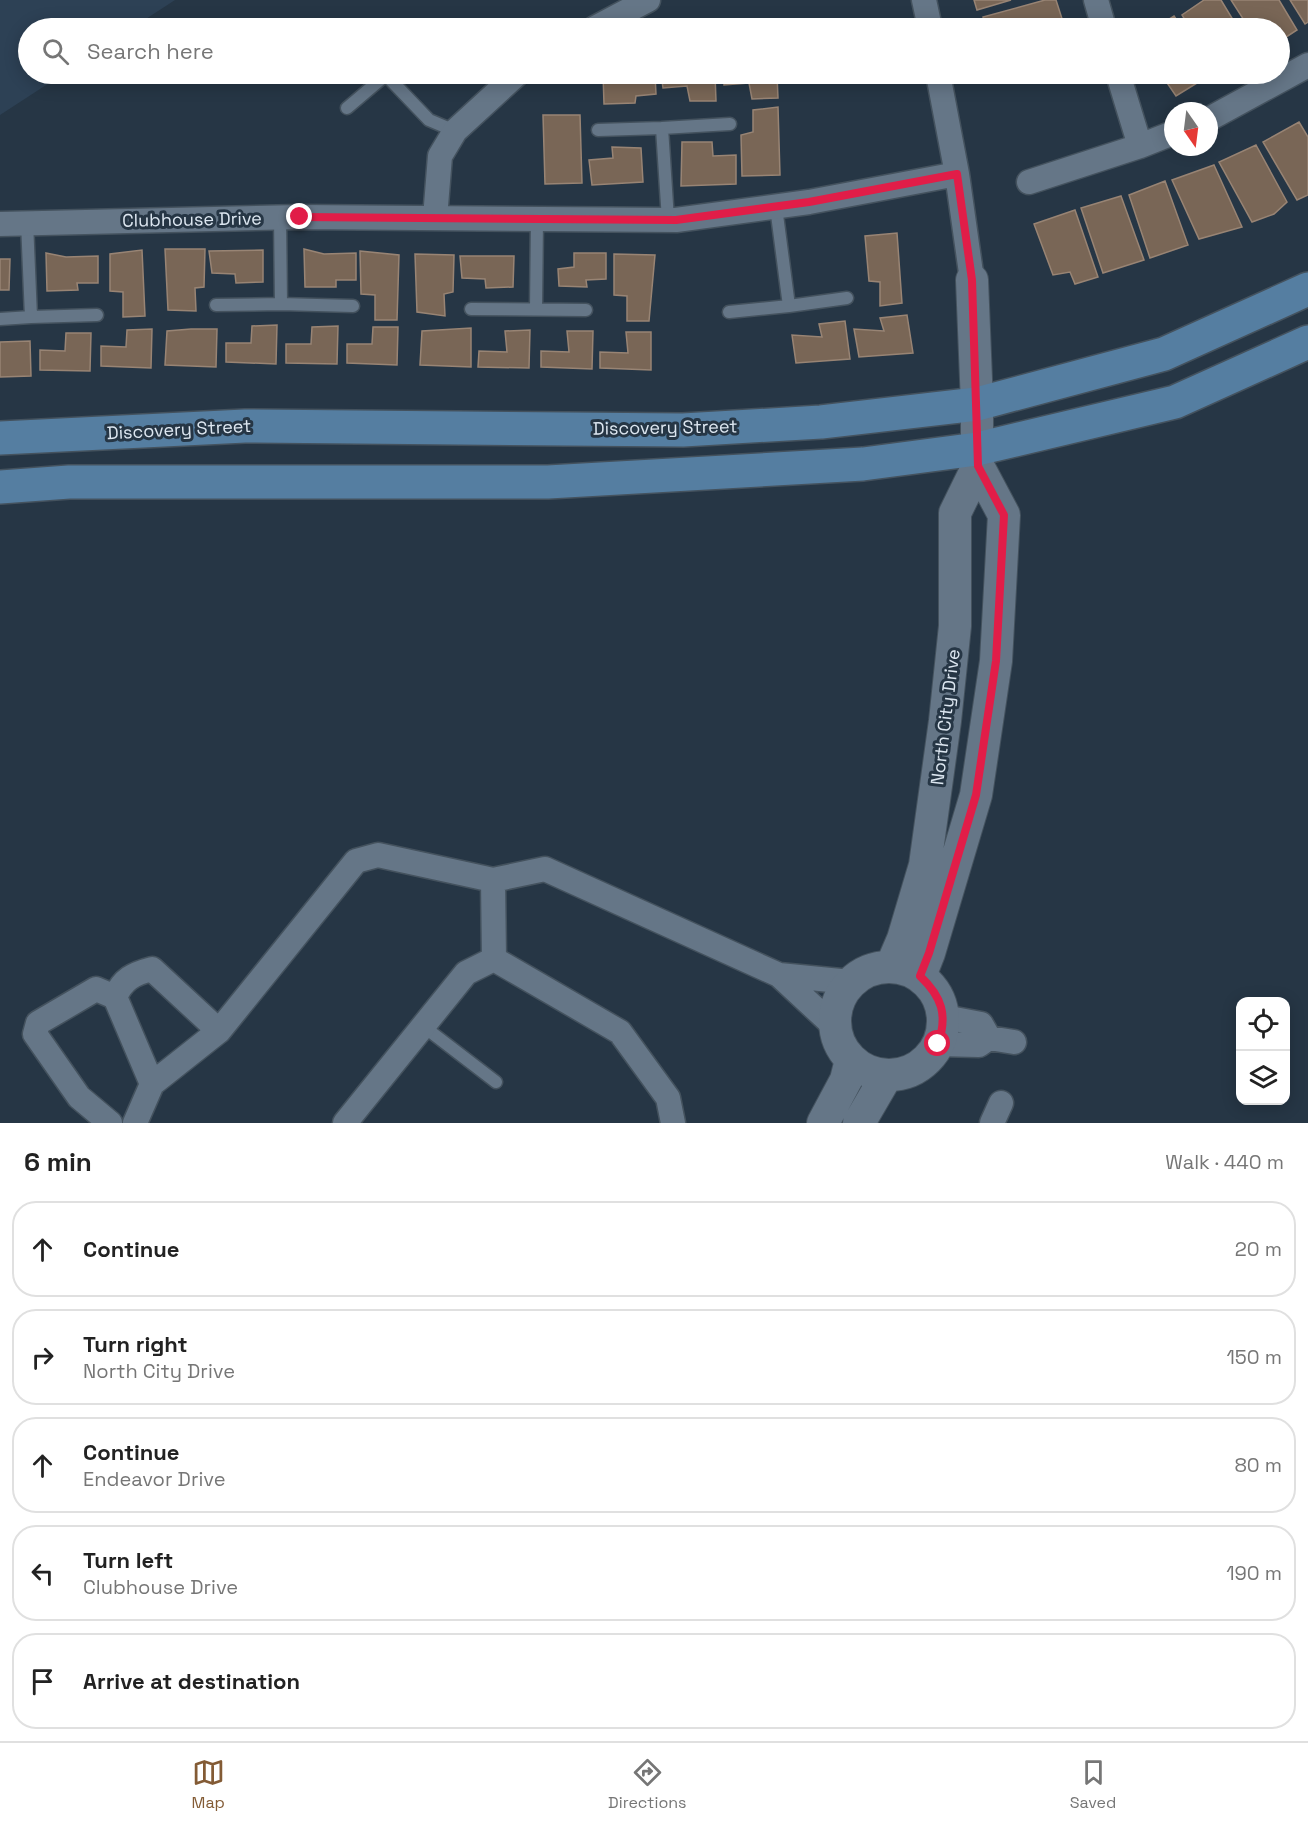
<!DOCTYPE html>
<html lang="en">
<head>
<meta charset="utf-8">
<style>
	:root { --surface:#fff; --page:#f2f2f2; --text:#222; --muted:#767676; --line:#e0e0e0; --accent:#835b35 }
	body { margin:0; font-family:"Space Grotesk",sans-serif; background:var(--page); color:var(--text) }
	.controls { position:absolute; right:18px; bottom:18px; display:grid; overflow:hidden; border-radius:12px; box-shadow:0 3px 15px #0003 }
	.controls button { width:54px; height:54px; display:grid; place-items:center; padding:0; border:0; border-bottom:2px solid var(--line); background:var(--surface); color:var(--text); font:30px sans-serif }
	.compass { position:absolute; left:1164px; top:102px; width:54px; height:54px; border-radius:50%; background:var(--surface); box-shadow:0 3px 15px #0003; rotate:166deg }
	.stop { position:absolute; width:18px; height:18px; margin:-14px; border:4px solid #e11d48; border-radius:50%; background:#fff }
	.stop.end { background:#e11d48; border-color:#fff; box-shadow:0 2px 6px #0008 }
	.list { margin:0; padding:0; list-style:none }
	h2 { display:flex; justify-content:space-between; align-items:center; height:78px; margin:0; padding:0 24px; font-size:26px }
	h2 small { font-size:20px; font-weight:400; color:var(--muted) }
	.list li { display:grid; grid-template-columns:39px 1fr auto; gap:18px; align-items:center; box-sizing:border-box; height:96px; margin:0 12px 12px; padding:0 12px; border:2px solid var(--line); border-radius:24px }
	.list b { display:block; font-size:22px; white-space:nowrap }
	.list p { margin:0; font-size:20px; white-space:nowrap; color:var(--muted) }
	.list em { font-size:20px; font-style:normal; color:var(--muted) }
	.icon { flex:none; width:33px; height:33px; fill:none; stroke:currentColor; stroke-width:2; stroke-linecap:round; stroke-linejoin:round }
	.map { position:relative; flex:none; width:1308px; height:1123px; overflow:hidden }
	.search { position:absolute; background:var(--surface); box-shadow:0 3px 15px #0003; left:18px; right:18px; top:18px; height:66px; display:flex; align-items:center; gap:15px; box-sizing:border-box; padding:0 21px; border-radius:33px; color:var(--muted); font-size:22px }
	.sheet { height:618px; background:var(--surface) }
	nav { display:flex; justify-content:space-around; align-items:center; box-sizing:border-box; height:84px; border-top:2px solid var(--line); background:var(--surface); font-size:16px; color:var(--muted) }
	nav a { display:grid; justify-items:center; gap:3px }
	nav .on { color:var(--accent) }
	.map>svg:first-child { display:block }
	.built { fill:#2d4155 }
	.building { fill:#796656; stroke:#988474; stroke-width:1.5 }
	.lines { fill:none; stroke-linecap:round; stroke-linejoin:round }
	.service-casing { stroke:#44525e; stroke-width:15 }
	.minor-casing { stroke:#44525e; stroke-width:27 }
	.tertiary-casing { stroke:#44525e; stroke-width:34 }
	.secondary-casing { stroke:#44525e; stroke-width:36 }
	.service { stroke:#657687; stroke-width:12 }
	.minor { stroke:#657687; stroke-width:24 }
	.tertiary { stroke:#657687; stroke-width:32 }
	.secondary { stroke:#557ea1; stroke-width:33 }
	.route { stroke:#e11d48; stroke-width:8 }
	.labels { text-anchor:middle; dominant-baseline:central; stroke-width:6; stroke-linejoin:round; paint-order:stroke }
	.street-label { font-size:18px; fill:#dde7f1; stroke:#263645 }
</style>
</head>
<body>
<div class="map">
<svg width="1308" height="1123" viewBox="0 0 1308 1123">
	<rect width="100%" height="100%" fill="#263645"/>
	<path class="built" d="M 0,0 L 175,0 L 132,28 L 28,28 L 28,74 L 63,74 L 0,115 Z"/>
	<path class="building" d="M 974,0 L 1011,0 L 977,10 Z
		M 1045,0 L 1056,0 L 1065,28 L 986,28 L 983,17 Z
		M 1204,0 L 1221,0 L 1238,28 L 1190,28 L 1182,15 Z
		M 1231,0 L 1279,0 L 1297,30 L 1280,41 L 1280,28 L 1249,28 Z
		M 1290,0 L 1308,0 L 1308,22 L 1305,24 Z
		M 1174,16 L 1182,28 L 1155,28 Z
		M 603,74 L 655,74 L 656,94 L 636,96 L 635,103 L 604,104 Z
		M 661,74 L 715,74 L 716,101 L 690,101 L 687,86 L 663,88 Z
		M 724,74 L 777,74 L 778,98 L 752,99 L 749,83 L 724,85 Z
		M 1161,74 L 1209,74 L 1210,75 L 1176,96 Z
		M 778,107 L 780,175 L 742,176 L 741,135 L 753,132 L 753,110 Z
		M 543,115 L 580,115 L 582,183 L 545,184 Z
		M 1299,122 L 1308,137 L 1308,195 L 1297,200 L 1263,142 Z
		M 682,142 L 712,142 L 713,156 L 736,155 L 736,184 L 681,186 Z
		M 1256,145 L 1287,202 L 1274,214 L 1252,222 L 1219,162 Z
		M 612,147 L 641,148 L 643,182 L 592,185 L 589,160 L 613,158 Z
		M 1214,165 L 1242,227 L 1199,239 L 1172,180 Z
		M 1165,181 L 1188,245 L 1150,258 L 1129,195 Z
		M 1121,196 L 1144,260 L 1103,273 L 1081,208 Z
		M 1075,210 L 1098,277 L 1075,284 L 1070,272 L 1053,275 L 1034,224 Z
		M 897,233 L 902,303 L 880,306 L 880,282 L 869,281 L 865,236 Z
		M 165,249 L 205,249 L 204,287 L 195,288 L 196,311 L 168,310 Z
		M 304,249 L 324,254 L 356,253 L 356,280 L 336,280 L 336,287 L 305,287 Z
		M 142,250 L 145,316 L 123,317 L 123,292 L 110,291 L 110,254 Z
		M 263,250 L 263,282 L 236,283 L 235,274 L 212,273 L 209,251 Z
		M 360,251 L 399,255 L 397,320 L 375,320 L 375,295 L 361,294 Z
		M 46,253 L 66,257 L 98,256 L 98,283 L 77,283 L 78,290 L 47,291 Z
		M 574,253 L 606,253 L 606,279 L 586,280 L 587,287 L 559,286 L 558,269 L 574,267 Z
		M 415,254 L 454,255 L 453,292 L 444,294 L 445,316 L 417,312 Z
		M 614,254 L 655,255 L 649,321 L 627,321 L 627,296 L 614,295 Z
		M 460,256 L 514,256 L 513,287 L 486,288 L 485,279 L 462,278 Z
		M 0,259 L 10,259 L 9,290 L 0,290 Z
		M 907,315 L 913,353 L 859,357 L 854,329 L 884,331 L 880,318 Z
		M 845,321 L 850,359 L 796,363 L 792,335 L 822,337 L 819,324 Z
		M 277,325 L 276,364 L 226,362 L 226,343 L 251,343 L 252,326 Z
		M 338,326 L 337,364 L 286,363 L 286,344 L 311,344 L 312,327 Z
		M 373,327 L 398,327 L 397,365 L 347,363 L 347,344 L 372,344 Z
		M 471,328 L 471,367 L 420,365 L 422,331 Z
		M 152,329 L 151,368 L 101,366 L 101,346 L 126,347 L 127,330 Z
		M 191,329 L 217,329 L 216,367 L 165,365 L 167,331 Z
		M 530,330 L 529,368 L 478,367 L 479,351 L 507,352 L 505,331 Z
		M 567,331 L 593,331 L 592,369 L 541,367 L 541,351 L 569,352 Z
		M 626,332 L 651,332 L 651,370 L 600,368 L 600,352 L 628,353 Z
		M 66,333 L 91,333 L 90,371 L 40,370 L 40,350 L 65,351 Z
		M 30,341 L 31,376 L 0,377 L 0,342 Z"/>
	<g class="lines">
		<g class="service-casing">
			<path id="service" d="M 386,75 L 429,120 L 455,131
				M 347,108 L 387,74
				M 598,130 L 662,128
				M 280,217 L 281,304 L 353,306
				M 668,220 L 662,128 L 730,124
				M 27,222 L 31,317 L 97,315
				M 216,305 L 281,304
				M 789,306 L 847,298
				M 471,309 L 586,310
				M 536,309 L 537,219
				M 729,312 L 789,306 L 776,207
				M 0,319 L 31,317
				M 423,1026 L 496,1082"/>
		</g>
		<g class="minor-casing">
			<path id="minor" d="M 924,0 L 930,28
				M 1096,0 L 1104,28
				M 595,28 L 648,0
				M 938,74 L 957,174 L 972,280
				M 1118,74 L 1140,146
				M 1209,119 L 1308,65
				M 1029,182 L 1140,146 L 1173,133
				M 435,218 L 440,156 L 455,131 L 517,74
				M 0,224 L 300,217 L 676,220 L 809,202 L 957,174
				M 493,880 L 494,959
				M 115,997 C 123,979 133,974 152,969 L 219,1031 L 356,861 L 378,855 L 493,880 L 545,869 L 779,975
				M 834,1026 L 779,975 L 851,982
				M 989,1038 L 1014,1042
				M 938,1044 L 979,1045 L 989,1038 L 981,1024 L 944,1017
				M 152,1084 L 219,1031
				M 110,1123 L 79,1097 L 35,1034 L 38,1023 L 96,989 L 115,997 L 152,1084 L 135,1123
				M 345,1123 L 466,973 L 494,959 L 620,1032 L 668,1098 L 673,1123
				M 992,1123 L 1001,1103"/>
		</g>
		<g class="tertiary-casing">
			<path id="tertiary" d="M 972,280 L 977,404 L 977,449
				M 891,967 L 903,939 L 925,865 L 945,721 L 955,626 L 955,513 L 978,466
				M835 1021a54 54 0 1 1 108 0a54 54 0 1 1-108 0Z
				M 920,976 L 929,953 L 976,795 L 996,661 L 1004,515 L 978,466
				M 823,1123 L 846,1080 L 851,1060
				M 859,1123 L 887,1075"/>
		</g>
		<g class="secondary-casing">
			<path id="secondary" d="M 0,438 L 245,426 L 683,430 L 821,422 L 977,404 L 1164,354 L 1308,289
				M 0,487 L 69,482 L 548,482 L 863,464 L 977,449 L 1175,402 L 1308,342"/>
		</g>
		<use href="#service" class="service"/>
		<use href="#minor" class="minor"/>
		<use href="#tertiary" class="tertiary"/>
		<use href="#secondary" class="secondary"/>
	</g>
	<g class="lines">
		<path class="route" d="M 300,217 L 676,220 L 809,202 L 957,174 L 972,280 L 978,466 L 1004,515 L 996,661 L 976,795 L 929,953 L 920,976 C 942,997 948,1015 938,1044"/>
	</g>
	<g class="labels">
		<g class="street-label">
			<text transform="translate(192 219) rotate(-1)">Clubhouse Drive</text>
			<text transform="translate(665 427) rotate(-1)">Discovery Street</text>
			<text transform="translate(179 429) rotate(-3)">Discovery Street</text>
			<text transform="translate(945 717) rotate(-83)">North City Drive</text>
		</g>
	</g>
</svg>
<div class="controls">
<button><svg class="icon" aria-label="locate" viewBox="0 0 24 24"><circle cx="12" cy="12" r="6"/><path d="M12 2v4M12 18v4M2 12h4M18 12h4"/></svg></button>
<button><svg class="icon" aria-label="layers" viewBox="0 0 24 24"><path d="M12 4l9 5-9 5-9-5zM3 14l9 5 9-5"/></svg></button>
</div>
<svg class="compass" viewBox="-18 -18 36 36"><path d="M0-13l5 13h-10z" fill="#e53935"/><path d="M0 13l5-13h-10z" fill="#767676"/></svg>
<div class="stop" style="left:938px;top:1044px"></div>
<div class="stop end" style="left:300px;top:217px"></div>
<div class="search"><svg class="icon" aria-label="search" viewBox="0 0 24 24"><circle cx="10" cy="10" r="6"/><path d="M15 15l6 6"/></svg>Search here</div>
</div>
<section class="sheet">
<h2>6 min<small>Walk · 440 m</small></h2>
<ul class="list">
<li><svg class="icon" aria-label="ahead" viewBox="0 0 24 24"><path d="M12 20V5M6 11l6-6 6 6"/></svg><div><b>Continue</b></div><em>20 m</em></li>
<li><svg class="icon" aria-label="right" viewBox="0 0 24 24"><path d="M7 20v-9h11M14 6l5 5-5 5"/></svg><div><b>Turn right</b><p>North City Drive</p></div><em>150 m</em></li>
<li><svg class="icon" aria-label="ahead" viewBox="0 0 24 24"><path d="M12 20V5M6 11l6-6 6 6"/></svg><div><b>Continue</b><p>Endeavor Drive</p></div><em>80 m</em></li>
<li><svg class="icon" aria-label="left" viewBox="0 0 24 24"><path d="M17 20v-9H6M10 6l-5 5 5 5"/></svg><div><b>Turn left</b><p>Clubhouse Drive</p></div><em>190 m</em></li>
<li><svg class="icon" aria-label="arrive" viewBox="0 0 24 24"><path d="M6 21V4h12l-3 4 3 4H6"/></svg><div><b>Arrive at destination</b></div></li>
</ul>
</section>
<nav>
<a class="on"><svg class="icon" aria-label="map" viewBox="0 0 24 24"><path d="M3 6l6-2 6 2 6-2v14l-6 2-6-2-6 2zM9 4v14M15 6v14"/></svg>Map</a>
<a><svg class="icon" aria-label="directions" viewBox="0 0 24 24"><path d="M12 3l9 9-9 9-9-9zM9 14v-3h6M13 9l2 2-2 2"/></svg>Directions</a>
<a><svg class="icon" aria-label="saved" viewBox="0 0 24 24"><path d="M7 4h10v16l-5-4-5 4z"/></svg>Saved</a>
</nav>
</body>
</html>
